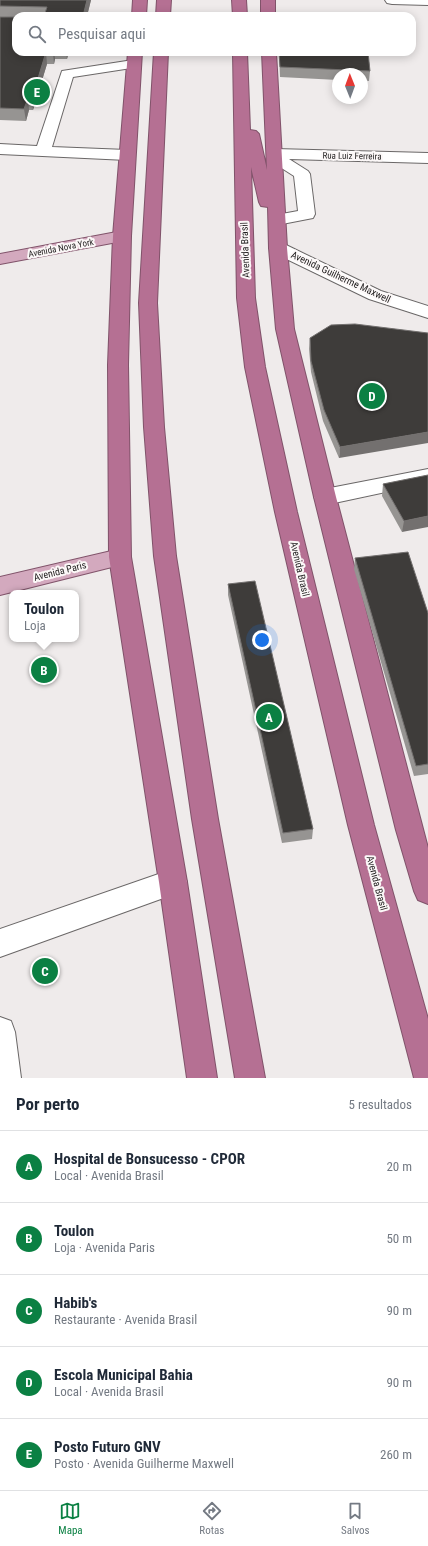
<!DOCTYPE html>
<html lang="pt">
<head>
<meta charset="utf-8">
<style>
	:root { --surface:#fff; --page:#f2f2f3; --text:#1f2937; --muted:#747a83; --line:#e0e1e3; --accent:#0b8043 }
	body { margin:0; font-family:"Roboto Condensed",sans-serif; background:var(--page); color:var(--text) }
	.compass { position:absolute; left:332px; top:68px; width:36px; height:36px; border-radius:50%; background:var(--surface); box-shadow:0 2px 10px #0003; rotate:359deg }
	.you { position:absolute; left:262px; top:640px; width:14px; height:14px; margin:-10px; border:3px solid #fff; border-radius:50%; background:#1a73e8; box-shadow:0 0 0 6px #1a73e833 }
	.badge { display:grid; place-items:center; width:26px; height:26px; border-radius:50%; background:var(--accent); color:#fff; font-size:13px; font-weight:700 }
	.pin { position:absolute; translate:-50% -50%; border:2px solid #fff; box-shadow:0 1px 4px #0006 }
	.popup { position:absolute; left:9px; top:590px; width:70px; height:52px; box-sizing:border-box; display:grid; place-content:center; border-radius:8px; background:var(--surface); filter:drop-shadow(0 1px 3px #0005); font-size:13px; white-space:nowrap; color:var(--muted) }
	.popup b { font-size:15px; color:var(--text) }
	.popup::after { content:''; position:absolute; left:50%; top:100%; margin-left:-8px; border:8px solid transparent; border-top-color:var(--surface) }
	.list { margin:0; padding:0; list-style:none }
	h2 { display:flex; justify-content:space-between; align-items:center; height:52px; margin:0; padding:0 16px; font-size:17px }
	h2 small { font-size:13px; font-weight:400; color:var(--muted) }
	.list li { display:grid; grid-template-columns:26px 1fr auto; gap:12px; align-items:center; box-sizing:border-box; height:72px; padding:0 16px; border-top:1px solid var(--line) }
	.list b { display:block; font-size:15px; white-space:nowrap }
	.list p { margin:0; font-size:13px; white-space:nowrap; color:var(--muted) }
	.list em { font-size:13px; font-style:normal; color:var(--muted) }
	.icon { flex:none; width:22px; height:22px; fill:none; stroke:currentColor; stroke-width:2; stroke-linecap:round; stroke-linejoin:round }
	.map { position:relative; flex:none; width:428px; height:1078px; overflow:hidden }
	.search { position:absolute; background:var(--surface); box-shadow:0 2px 10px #0003; left:12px; right:12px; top:12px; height:44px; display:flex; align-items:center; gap:10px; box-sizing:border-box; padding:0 14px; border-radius:12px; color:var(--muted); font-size:15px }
	.sheet { height:412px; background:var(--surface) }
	nav { display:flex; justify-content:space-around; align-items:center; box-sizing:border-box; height:56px; border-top:1px solid var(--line); background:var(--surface); font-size:11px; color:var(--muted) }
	nav a { display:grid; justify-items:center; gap:2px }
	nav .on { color:var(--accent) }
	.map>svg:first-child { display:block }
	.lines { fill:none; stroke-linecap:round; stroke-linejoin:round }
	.minor-casing { stroke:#6a6767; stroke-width:2 }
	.major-casing { stroke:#80536a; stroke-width:2 }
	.highway-casing { stroke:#80536a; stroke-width:2 }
	.minor { fill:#fff; fill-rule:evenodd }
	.major { fill:#d3a9be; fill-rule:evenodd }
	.highway { fill:#b57093; fill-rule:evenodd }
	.wall { fill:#969492 }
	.shaded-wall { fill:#73706f }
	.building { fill:#3e3c3a; stroke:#73706f }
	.labels { text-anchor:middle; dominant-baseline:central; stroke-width:4; stroke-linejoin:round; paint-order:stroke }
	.far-street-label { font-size:9px; fill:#1f1d1d; stroke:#fcf8f8 }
	.street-label { font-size:10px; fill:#1f1d1d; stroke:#fcf8f8 }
</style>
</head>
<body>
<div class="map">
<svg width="428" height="1078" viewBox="0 0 428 1078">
	<rect width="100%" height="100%" fill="#efebeb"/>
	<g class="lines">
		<g class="minor-casing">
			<path id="minor" d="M 385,0 L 428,0 L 428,5 L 392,4 L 387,3 Z
				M 133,60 L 138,61 L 140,64 L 138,67 L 73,77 L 52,147 L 127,150 L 133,152 L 135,155 L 133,158 L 127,160 L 0,154 L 0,144 L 37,146 L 62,71 Z
				M 275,149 L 428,153 L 428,163 L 289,159 L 308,171 L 310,174 L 315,214 L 313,218 L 277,225 L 271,224 L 269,220 L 271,216 L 298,211 L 294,176 L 269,160 L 267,157 L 269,151 Z
				M 278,243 L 284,244 L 381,291 L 428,306 L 428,318 L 369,299 L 272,252 L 269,248 L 272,244 Z
				M 428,469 L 428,483 L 325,505 L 317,502 L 314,497 L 317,492 L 325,489 Z
				M 173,869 L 183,873 L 187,882 L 183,891 L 0,957 L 0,929 Z
				M 0,1017 L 11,1021 L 15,1032 L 21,1078 L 0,1078 Z"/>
		</g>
		<g class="major-casing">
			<path id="major" d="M 122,231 L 128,232 L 131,236 L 128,240 L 0,264 L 0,254 Z
				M 120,549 L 128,551 L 131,557 L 128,563 L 0,595 L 0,577 Z"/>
		</g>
		<g class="highway-casing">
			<path id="highway" d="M 133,0 L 147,0 L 146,16 L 132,16 Z
				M 157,0 L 171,0 L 170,16 L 156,16 Z
				M 232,0 L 246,0 L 247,16 L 233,16 Z
				M 261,0 L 275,0 L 275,16 L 261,16 Z
				M 128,52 L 142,52 L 131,236 L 128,365 L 131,557 L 187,882 L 217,1078 L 187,1078 L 159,882 L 109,557 L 108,365 L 113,236 Z
				M 154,52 L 168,52 L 157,303 L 164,427 L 176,556 L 218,819 L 265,1078 L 235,1078 L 192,819 L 154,556 L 144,427 L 139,303 Z
				M 233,52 L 247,52 L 250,130 L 256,131 L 259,134 L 267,170 L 262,52 L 276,52 L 287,248 L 294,329 L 336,497 L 428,848 L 428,904 L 418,900 L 414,891 L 396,830 L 314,497 L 276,329 L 269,248 L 268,207 L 261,206 L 259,202 L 251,167 L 255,298 L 265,367 L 297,512 L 374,825 L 428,1019 L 428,1078 L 414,1078 L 413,1074 L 348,825 L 275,512 L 245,367 L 237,298 Z"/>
		</g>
		<use href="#minor" class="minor"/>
		<use href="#major" class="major"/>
		<use href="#highway" class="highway"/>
	</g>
	<path class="wall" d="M 0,0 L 91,0 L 87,16 L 16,16 L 16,52 L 107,52 L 106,56 L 68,55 L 67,59 L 55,59 L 54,64 L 47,64 L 33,110 L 29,110 L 26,121 L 0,120 Z
		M 279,52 L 368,52 L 370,71 L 369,81 L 362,80 L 362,74 L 338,74 L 338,80 L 280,77 Z
		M 355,324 L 339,458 L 323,421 L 311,372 L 309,349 L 310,338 Z
		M 428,475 L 402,532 L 382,496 L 383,484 Z
		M 355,558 L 428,613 L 428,774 L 414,776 L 354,569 Z
		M 228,584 L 313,829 L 312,839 L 282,843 L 228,595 Z"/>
	<path class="shaded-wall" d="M 87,0 L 91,0 L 87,16 L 83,16 Z
		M 46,52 L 47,64 L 33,110 L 32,98 Z
		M 53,52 L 54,52 L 55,59 L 54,64 Z
		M 66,52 L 68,52 L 68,55 L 67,59 Z
		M 28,98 L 29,110 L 26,121 L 24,109 Z
		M 428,432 L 428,443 L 339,458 L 340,447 Z
		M 428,516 L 428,527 L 402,532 L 404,521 Z"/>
	<path class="building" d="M 0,0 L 87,0 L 83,16 L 44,16 L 47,7 L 0,6 Z
		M 0,17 L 16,17 L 16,52 L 53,52 L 46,52 L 32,98 L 28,98 L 24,109 L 0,108 Z
		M 279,52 L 368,52 L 370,71 L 280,67 Z
		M 355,324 L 428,333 L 428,432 L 340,447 L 324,410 L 311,361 L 310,338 L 331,325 Z
		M 428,475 L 428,516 L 404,521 L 383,484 Z
		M 408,552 L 428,613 L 428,764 L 416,766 L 355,558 Z
		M 255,581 L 313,829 L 283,833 L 228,584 Z"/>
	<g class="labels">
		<g class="far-street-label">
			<text transform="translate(352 156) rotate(1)">Rua Luiz Ferreira</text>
			<text transform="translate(61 248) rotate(-11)">Avenida Nova York</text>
		</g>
		<g class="street-label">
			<text transform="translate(245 250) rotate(-92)">Avenida Brasil</text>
			<text transform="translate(341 277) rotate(25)">Avenida Guilherme Maxwell</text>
			<text transform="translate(300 569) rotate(77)">Avenida Brasil</text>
			<text transform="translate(60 571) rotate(-14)">Avenida Paris</text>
			<text transform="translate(377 883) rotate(75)">Avenida Brasil</text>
		</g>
	</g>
</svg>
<svg class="compass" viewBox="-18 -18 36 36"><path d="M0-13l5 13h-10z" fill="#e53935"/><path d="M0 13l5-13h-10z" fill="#747a83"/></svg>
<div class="you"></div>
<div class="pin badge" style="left:269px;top:717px">A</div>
<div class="pin badge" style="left:44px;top:670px">B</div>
<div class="popup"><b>Toulon</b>Loja</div>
<div class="pin badge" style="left:45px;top:971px">C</div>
<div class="pin badge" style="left:372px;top:396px">D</div>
<div class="pin badge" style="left:37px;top:92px">E</div>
<div class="search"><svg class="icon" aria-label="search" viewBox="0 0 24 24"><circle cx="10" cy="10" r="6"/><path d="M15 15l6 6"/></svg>Pesquisar aqui</div>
</div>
<section class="sheet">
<h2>Por perto<small>5 resultados</small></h2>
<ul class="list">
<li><span class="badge">A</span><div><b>Hospital de Bonsucesso - CPOR</b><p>Local · Avenida Brasil</p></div><em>20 m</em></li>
<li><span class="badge">B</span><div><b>Toulon</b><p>Loja · Avenida Paris</p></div><em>50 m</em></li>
<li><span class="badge">C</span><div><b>Habib's</b><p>Restaurante · Avenida Brasil</p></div><em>90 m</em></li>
<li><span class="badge">D</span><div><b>Escola Municipal Bahia</b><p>Local · Avenida Brasil</p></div><em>90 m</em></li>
<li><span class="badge">E</span><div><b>Posto Futuro GNV</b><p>Posto · Avenida Guilherme Maxwell</p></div><em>260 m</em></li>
</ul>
</section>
<nav>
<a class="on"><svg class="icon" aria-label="map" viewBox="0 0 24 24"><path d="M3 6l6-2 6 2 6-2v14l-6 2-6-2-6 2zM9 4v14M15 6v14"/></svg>Mapa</a>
<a><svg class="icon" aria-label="directions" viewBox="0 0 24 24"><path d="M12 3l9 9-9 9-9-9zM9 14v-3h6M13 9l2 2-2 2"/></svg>Rotas</a>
<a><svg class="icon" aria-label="saved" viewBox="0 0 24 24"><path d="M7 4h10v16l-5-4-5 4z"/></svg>Salvos</a>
</nav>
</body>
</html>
